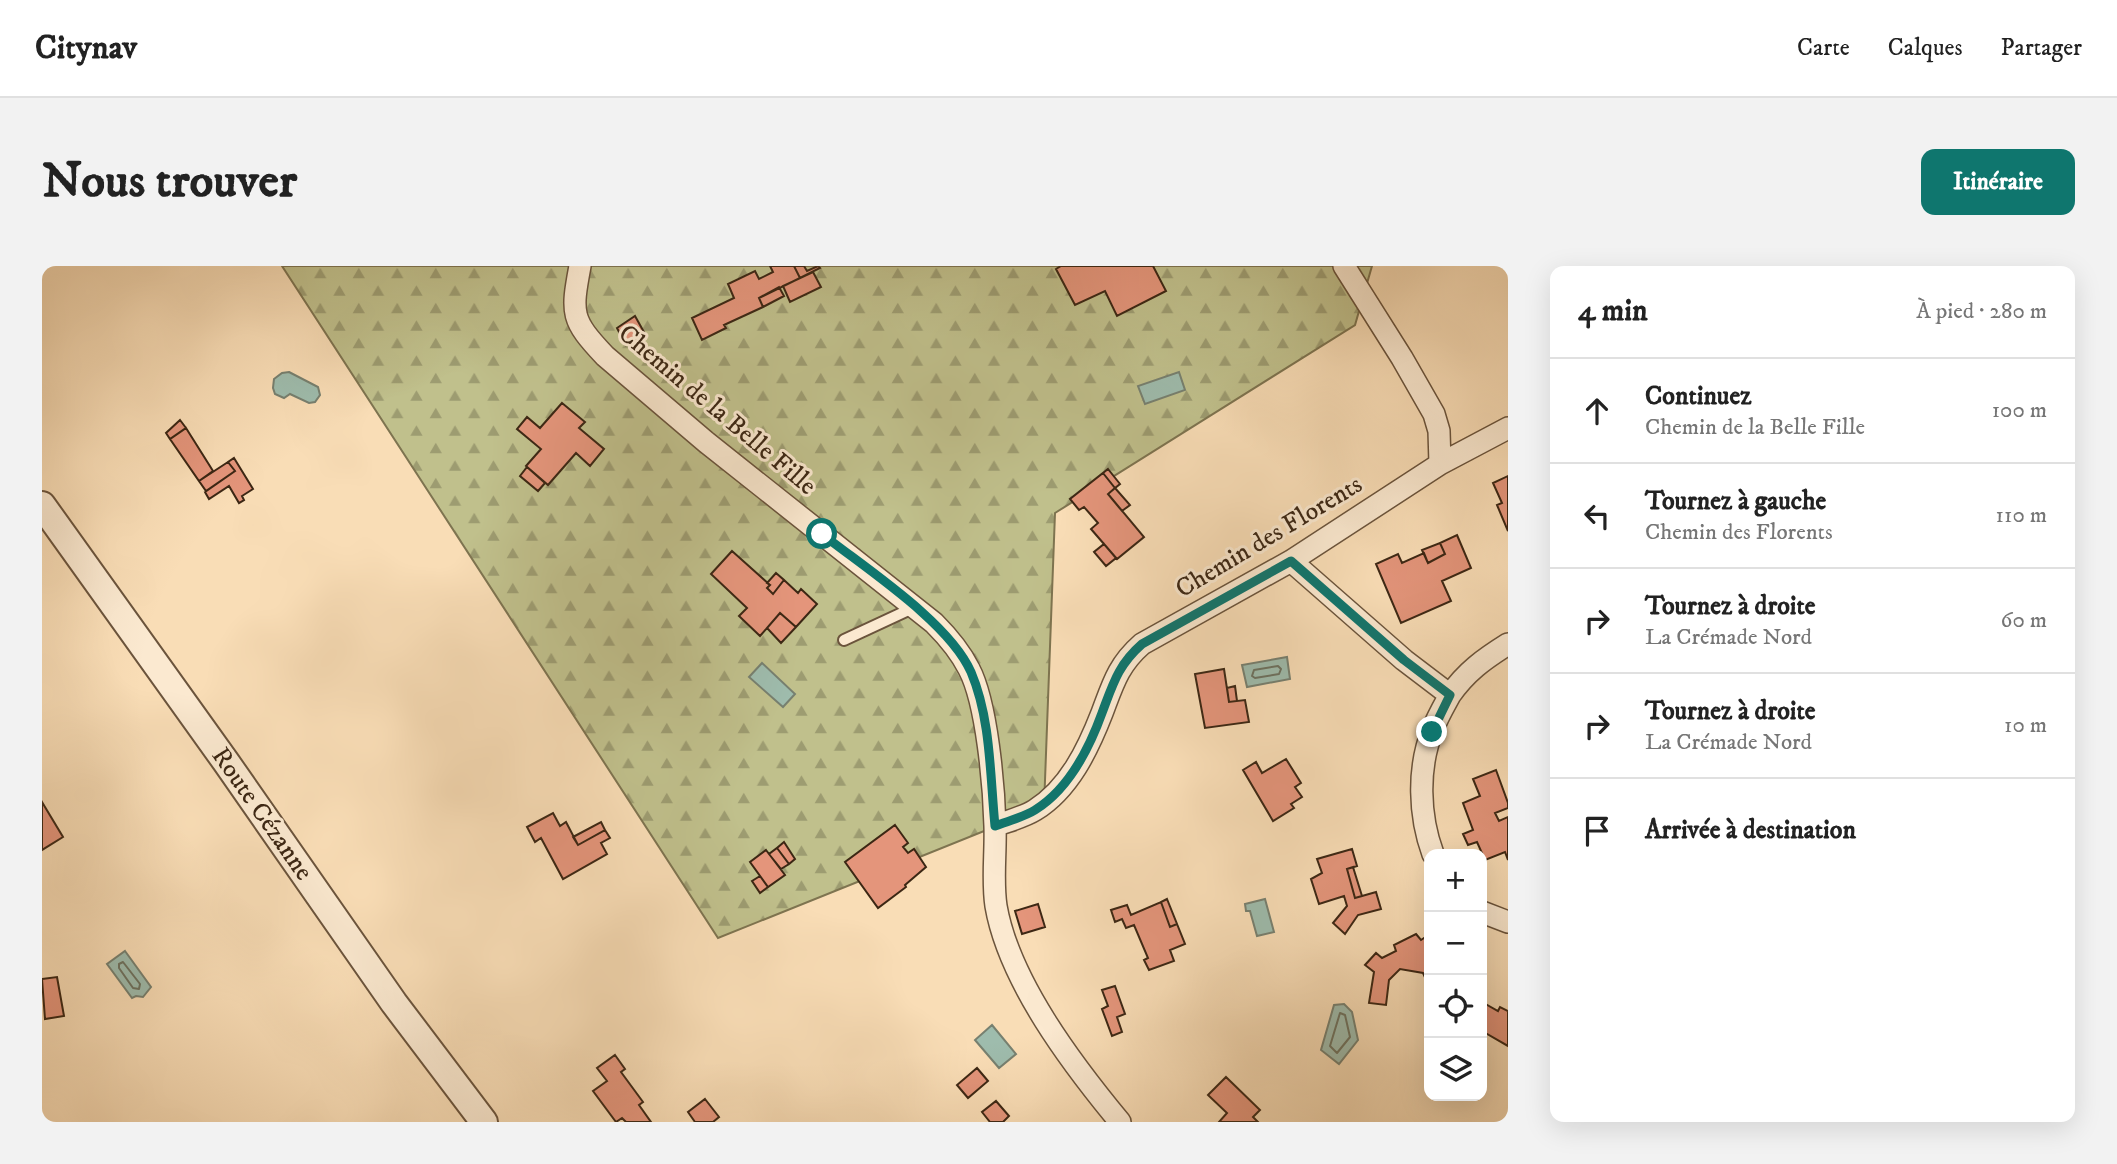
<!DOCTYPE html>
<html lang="fr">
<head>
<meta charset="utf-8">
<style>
	:root { --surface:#fff; --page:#f2f2f2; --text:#222; --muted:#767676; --line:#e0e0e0; --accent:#0f766e }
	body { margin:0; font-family:"IM FELL DW Pica",serif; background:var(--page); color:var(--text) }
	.controls { position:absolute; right:21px; bottom:21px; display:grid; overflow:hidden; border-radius:14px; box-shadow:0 7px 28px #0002 }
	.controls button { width:63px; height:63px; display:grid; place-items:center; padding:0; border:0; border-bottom:2px solid var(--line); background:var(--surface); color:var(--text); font:35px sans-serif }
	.stop { position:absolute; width:21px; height:21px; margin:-16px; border:5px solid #0f766e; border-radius:50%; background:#fff }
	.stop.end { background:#0f766e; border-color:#fff; box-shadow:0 2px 7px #0008 }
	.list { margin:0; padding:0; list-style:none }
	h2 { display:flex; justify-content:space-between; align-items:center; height:91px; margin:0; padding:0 28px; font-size:30px }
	h2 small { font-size:23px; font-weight:400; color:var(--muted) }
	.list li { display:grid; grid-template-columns:46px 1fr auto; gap:21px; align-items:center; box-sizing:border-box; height:105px; padding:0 28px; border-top:2px solid var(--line) }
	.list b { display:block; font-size:26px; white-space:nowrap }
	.list p { margin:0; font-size:23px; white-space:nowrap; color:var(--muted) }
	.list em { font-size:23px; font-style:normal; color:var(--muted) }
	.icon { flex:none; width:38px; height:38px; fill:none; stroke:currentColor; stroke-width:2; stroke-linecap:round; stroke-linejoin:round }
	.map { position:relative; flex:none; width:1466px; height:856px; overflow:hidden; border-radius:14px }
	header { display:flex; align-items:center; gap:42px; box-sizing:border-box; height:98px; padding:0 35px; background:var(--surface); border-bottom:2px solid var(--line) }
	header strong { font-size:33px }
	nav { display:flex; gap:38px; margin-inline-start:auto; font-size:24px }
	.intro { display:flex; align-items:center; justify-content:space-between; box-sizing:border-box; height:168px; padding:0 42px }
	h1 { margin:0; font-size:49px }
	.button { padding:18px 32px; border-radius:14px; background:var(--accent); color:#fff; font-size:24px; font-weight:700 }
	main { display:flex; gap:42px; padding:0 42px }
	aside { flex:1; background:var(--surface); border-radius:14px; box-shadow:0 7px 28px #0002 }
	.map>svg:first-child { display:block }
	.forest { fill:url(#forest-firs); stroke:#7e7450; stroke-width:2 }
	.water { fill:#9ebcad; stroke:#778070; stroke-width:2 }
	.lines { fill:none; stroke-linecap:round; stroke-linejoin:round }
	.shore { stroke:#6d7260; stroke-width:2 }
	.building { fill:#e4957b; stroke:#3c2714; stroke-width:2 }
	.service-casing { stroke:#6b543c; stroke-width:14 }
	.minor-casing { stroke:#6b543c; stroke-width:24 }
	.tertiary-casing { stroke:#6b543c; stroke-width:30 }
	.service { stroke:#fbe9d0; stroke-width:10 }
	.minor { stroke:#fbe9d0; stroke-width:21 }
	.tertiary { stroke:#fbe9d0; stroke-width:26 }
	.route { stroke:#0f766e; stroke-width:9 }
	.labels { text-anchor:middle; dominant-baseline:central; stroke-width:6; stroke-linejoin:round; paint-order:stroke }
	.street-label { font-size:26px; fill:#3c2714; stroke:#fbe9d0 }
</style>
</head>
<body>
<header>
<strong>Citynav</strong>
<nav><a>Carte</a><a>Calques</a><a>Partager</a></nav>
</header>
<div class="intro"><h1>Nous trouver</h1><a class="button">Itinéraire</a></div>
<main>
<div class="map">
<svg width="1466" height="856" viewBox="0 0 1466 856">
	<defs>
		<pattern id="forest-firs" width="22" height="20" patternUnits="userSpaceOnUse" patternTransform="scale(1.75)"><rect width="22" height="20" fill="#c0c08c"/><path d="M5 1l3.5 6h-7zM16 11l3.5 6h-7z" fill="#9d9c71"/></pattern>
	</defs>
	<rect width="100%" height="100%" fill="#f9ddb6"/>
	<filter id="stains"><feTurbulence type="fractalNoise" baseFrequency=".00286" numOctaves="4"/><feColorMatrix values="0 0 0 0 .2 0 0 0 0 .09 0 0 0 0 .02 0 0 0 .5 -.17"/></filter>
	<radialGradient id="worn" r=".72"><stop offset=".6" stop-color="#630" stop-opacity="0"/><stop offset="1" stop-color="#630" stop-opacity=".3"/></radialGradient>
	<path class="forest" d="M 240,0 L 1330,0 L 1313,59 L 1013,247 L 1002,541 L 676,672 Z"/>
	<path class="water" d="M 247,106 L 276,121 L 278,129 L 273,136 L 267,137 L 248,128 L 242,132 L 233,128 L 231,122 L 232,113 L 240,107 Z
		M 1137,106 L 1143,124 L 1103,138 L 1096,120 Z
		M 1245,391 L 1248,413 L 1205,421 L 1200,399 Z
		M 720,397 L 753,428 L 741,441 L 707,411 Z
		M 1223,633 L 1232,666 L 1215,670 L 1208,645 L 1204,645 L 1203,638 Z
		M 83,685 L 109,721 L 101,731 L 94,730 L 90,732 L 65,698 Z
		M 1302,738 L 1310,746 L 1316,774 L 1297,798 L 1279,784 L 1292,739 Z
		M 950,759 L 974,788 L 957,802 L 933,774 Z"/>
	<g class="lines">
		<path class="shore" d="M 1236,400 L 1239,403 L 1237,408 L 1213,412 L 1210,410 L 1212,404 Z
			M 81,696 L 98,718 L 97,723 L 91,722 L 77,702 L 77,698 Z
			M 1298,747 L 1303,749 L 1308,771 L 1295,787 L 1288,780 Z"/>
	</g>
	<path class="building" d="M 728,0 L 752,0 L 758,12 L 717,32 L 721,41 L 682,59 L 684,62 L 660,74 L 650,52 L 692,32 L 686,18 L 713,5 L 717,13 L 731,6 Z
		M 752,0 L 762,0 L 765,5 L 776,0 L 778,2 L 758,12 Z
		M 1019,0 L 1111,0 L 1124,25 L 1075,50 L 1063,25 L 1033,39 L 1014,3 Z
		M 771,6 L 779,21 L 748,36 L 741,20 Z
		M 737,21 L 742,30 L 721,41 L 717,32 Z
		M 593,50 L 603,68 L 584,79 L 575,62 Z
		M 520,137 L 543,156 L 537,162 L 562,183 L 548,200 L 534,187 L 506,219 L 484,200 L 499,183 L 475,163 L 485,151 L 498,162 Z
		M 138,154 L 144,162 L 128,173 L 124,167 Z
		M 144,162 L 171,205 L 157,215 L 128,173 Z
		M 192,192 L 211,223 L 200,230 L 202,234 L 197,237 L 187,220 L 167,233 L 163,226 L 193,205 L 186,196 Z
		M 186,196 L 193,205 L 164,225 L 157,215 Z
		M 485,201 L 503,217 L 496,225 L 478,210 Z
		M 1066,203 L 1078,218 L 1073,222 L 1061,207 Z
		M 1061,207 L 1073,222 L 1066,228 L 1102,271 L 1075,293 L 1049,263 L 1056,257 L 1042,241 L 1037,244 L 1028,233 Z
		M 1466,210 L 1466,265 L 1455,239 L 1460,237 L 1451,217 Z
		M 1073,222 L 1088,239 L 1080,245 L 1066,228 Z
		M 1415,269 L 1429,302 L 1400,315 L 1409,335 L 1359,357 L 1334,298 L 1356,288 L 1360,297 L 1382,287 L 1386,297 L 1403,288 L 1398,277 Z
		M 1398,277 L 1403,288 L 1386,297 L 1380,284 Z
		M 1062,278 L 1074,292 L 1064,300 L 1052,286 Z
		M 690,285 L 728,319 L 725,322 L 731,328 L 742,314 L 756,327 L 759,323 L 775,338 L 754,361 L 738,347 L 718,370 L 697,350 L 705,342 L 669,308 Z
		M 734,307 L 742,314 L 731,328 L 725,322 L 728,319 L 725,317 Z
		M 738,347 L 754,361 L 739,377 L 725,362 Z
		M 1182,403 L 1187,436 L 1203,434 L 1207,456 L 1163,462 L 1153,408 Z
		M 1193,420 L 1195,435 L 1187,436 L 1185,422 Z
		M 1244,493 L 1259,517 L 1253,521 L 1260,531 L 1249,538 L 1252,542 L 1231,555 L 1201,504 L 1214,496 L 1220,507 Z
		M 1454,504 L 1466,537 L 1466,542 L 1453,547 L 1457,555 L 1466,551 L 1466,594 L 1463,586 L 1443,594 L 1435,576 L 1426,579 L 1421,568 L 1431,564 L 1421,537 L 1438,530 L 1431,513 Z
		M 0,536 L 21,571 L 0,584 Z
		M 511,547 L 518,560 L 524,556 L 536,579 L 563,564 L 568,572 L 559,577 L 565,588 L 521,613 L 499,572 L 493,576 L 485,561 Z
		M 559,556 L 563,564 L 536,579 L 531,571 Z
		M 853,559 L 866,577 L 861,581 L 866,587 L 872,583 L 884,601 L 863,619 L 864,621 L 836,642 L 803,596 Z
		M 742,576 L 753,593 L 747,598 L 735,582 Z
		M 735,582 L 747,598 L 739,603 L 727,588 Z
		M 1310,583 L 1315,600 L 1305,603 L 1313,632 L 1334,626 L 1339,643 L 1316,649 L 1303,668 L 1291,657 L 1305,640 L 1302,630 L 1277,638 L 1269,613 L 1280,607 L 1275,593 Z
		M 724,584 L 743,609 L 726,621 L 708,596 Z
		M 1311,601 L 1320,630 L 1313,632 L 1305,603 Z
		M 718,610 L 726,621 L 718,627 L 710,615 Z
		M 1125,633 L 1135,658 L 1128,661 L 1119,636 Z
		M 1119,636 L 1128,661 L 1135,658 L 1143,678 L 1128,684 L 1132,695 L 1107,704 L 1102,694 L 1106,692 L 1092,659 L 1084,662 L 1080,653 L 1073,656 L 1069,644 L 1085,639 L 1089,649 Z
		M 996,638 L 1003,661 L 980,668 L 973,645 Z
		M 1374,668 L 1379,674 L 1385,670 L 1387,672 L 1387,720 L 1381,707 L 1358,703 L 1347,714 L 1344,739 L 1327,737 L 1332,706 L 1323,699 L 1334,687 L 1340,692 L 1354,685 L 1352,679 Z
		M 15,711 L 22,750 L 3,753 L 0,713 Z
		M 1073,720 L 1083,748 L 1075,751 L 1080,766 L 1070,770 L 1060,743 L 1066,740 L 1060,724 Z
		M 1440,736 L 1456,745 L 1458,741 L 1466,745 L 1466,780 L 1440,765 Z
		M 573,789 L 583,803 L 579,806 L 601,836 L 597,839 L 609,856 L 584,856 L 580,852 L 574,856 L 551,825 L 565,815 L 555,802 Z
		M 935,802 L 946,815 L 926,832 L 915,819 Z
		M 1184,811 L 1218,844 L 1211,851 L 1216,856 L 1177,856 L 1185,847 L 1166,829 Z
		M 663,833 L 677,851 L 671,856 L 653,856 L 646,846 Z
		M 954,835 L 967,850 L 961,856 L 948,856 L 940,846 Z"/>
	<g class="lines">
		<g class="service-casing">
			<path id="service" d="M 802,374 L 873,341"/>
		</g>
		<g class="minor-casing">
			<path id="minor" d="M 538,0 C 529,48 529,54 563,90 L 664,176 L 892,357 C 906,371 918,385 927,403 C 945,437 952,521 953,560 C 954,587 950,614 954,640 C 967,715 1030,798 1078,856
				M 1398,198 L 1466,162
				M 1249,295 L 1362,394 L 1408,429 C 1402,440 1395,452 1391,463 C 1375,502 1377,550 1391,588
				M 1408,429 C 1424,406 1442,393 1466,378
				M 953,560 C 966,555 982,551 993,544 C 1027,523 1046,483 1060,447 C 1071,418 1076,399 1100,378 L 1249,295 L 1398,198 L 1397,165 L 1392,148 L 1360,92 L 1302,0
				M 1440,646 L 1466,656"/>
		</g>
		<g class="tertiary-casing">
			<path id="tertiary" d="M 0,239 L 184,496 L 352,737 L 442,856"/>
		</g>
		<use href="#service" class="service"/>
		<use href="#minor" class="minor"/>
		<use href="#tertiary" class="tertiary"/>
	</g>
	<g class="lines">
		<path class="route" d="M 780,268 C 823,302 907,356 929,406 C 949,453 948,510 953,560 C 966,555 982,551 993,544 C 1027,523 1047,483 1060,447 C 1071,418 1076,399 1100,378 L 1249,295 L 1362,394 L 1408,429 L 1390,466"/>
	</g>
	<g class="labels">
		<g class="street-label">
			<text transform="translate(675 144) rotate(40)">Chemin de la Belle Fille</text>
			<text transform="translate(1227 271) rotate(-31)">Chemin des Florents</text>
			<text transform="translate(220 548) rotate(55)">Route Cézanne</text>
		</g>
	</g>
	<rect width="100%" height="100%" filter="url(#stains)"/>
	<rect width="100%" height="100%" fill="url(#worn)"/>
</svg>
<div class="controls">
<button>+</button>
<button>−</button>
<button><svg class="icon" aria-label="locate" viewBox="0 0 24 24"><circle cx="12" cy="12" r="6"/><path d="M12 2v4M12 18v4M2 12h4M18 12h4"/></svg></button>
<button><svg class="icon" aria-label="layers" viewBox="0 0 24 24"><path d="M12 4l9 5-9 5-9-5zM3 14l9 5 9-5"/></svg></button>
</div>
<div class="stop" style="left:780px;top:268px"></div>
<div class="stop end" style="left:1390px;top:466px"></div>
</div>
<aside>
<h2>4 min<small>À pied · 280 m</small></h2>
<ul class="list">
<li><svg class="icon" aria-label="ahead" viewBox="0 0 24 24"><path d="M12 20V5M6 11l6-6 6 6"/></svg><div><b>Continuez</b><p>Chemin de la Belle Fille</p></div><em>100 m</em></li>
<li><svg class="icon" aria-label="left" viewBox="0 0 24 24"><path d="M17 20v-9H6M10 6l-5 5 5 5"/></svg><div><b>Tournez à gauche</b><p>Chemin des Florents</p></div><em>110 m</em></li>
<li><svg class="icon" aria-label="right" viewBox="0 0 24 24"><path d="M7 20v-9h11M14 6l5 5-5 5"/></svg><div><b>Tournez à droite</b><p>La Crémade Nord</p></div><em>60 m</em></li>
<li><svg class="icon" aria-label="right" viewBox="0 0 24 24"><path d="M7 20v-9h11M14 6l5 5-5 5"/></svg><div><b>Tournez à droite</b><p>La Crémade Nord</p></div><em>10 m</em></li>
<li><svg class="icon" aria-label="arrive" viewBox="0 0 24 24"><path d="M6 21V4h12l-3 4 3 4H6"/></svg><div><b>Arrivée à destination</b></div></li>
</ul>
</aside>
</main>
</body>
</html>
